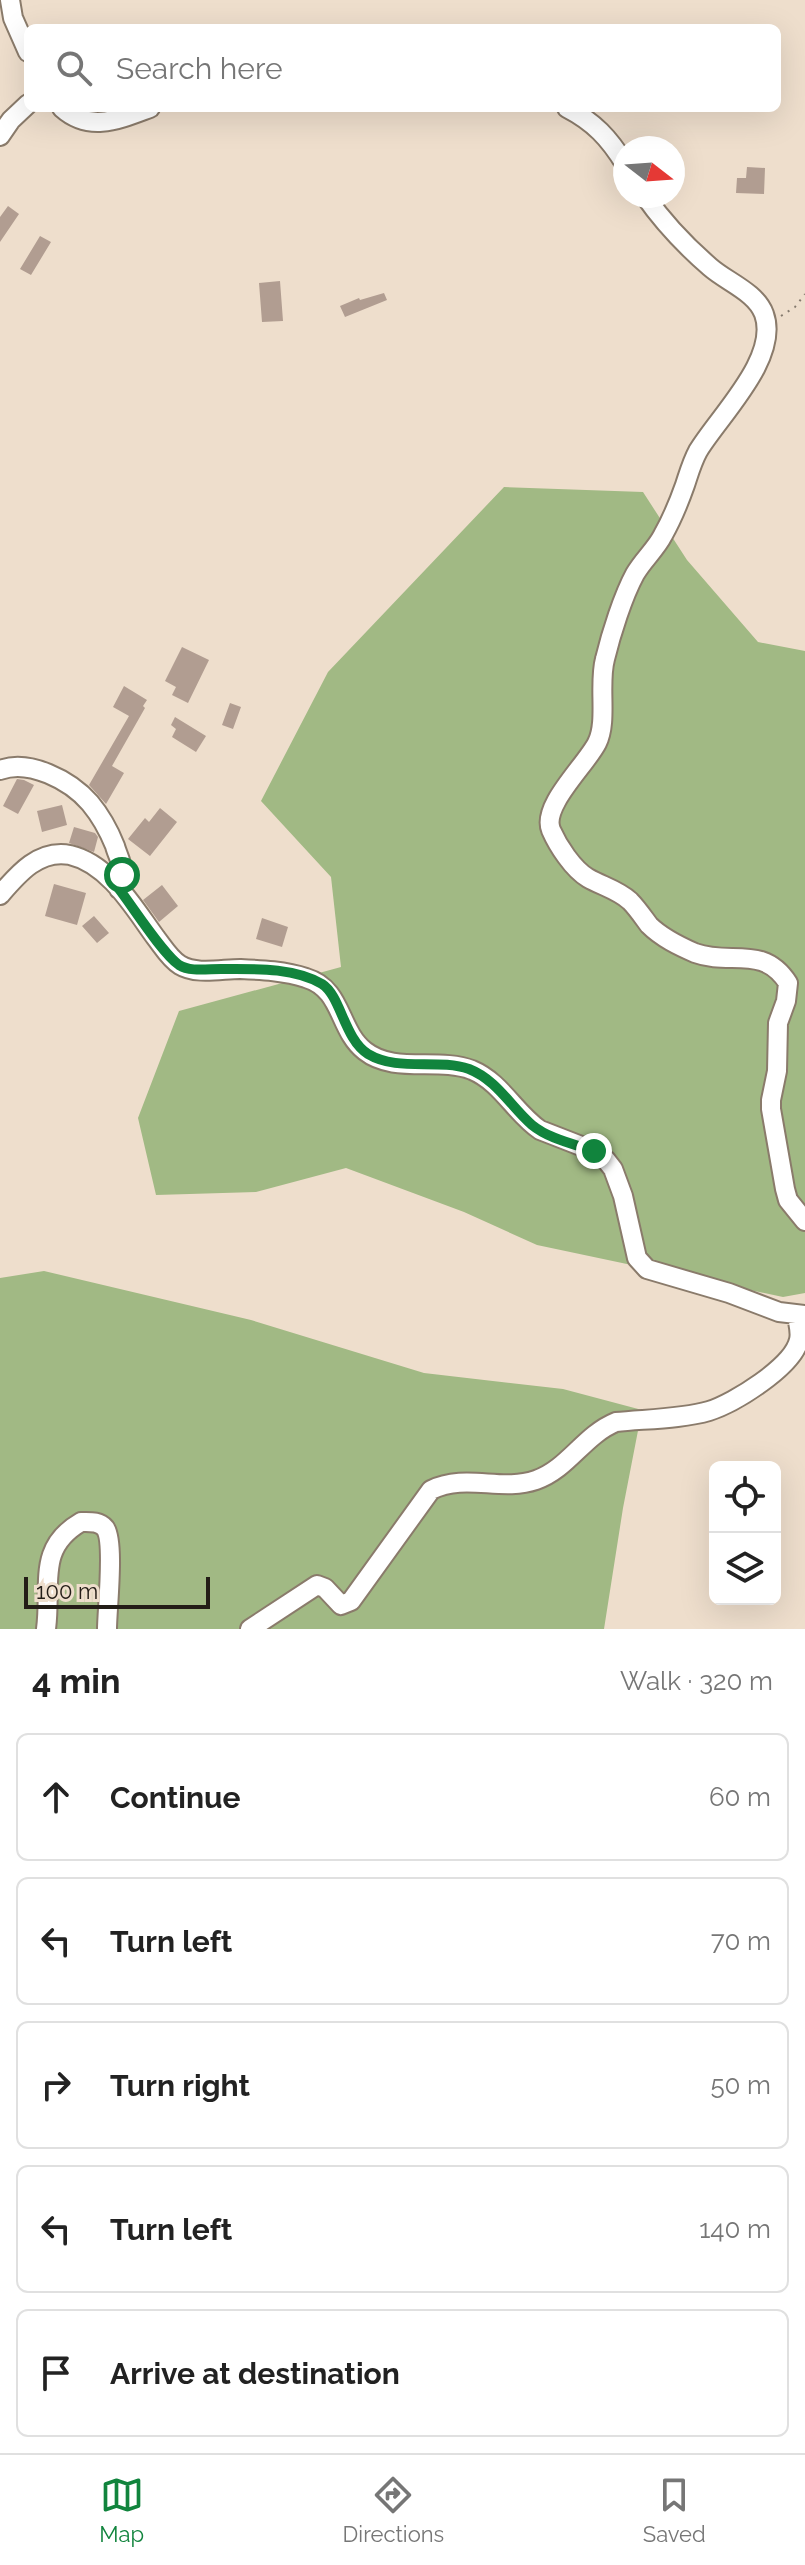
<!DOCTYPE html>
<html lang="en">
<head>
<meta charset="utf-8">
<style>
	:root { --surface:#fff; --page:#f6f6f6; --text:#222; --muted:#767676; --line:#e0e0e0; --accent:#11843d }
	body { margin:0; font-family:Raleway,sans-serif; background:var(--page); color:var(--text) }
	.controls { position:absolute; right:24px; bottom:24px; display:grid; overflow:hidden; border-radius:12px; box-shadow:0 8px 32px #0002 }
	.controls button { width:72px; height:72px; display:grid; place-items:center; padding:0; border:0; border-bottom:2px solid var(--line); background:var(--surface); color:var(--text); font:40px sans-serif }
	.compass { position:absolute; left:613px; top:136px; width:72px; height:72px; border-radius:50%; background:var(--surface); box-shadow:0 8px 32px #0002; rotate:107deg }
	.scale { position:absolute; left:24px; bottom:20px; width:186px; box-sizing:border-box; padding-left:8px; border:4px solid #231d17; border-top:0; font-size:22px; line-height:28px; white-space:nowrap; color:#231d17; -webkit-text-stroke:6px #eedecc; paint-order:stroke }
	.stop { position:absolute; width:24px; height:24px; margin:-18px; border:6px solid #11843d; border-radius:50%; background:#fff }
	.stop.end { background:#11843d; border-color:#fff; box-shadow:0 2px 8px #0008 }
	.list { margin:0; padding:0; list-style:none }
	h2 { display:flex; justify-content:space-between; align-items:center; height:104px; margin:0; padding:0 32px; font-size:34px }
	h2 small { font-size:26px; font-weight:400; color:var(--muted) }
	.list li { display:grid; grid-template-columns:52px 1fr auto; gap:24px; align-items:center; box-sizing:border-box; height:128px; margin:0 16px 16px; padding:0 16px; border:2px solid var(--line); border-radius:12px }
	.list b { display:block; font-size:30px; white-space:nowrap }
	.list em { font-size:26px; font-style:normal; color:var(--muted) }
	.icon { flex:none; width:44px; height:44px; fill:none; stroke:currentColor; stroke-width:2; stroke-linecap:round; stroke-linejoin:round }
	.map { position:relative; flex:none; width:805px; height:1629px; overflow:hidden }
	.search { position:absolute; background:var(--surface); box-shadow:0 8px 32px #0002; left:24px; right:24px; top:24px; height:88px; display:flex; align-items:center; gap:20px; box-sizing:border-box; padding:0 28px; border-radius:12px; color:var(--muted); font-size:30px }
	.sheet { height:824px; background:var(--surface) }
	nav { display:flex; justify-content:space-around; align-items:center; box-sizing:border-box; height:112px; border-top:2px solid var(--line); background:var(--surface); font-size:22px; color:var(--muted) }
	nav a { display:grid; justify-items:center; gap:4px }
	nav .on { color:var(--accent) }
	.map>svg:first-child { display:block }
	.green { fill:#a1b984 }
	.building { fill:#b19d91 }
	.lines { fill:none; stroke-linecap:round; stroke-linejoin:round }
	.minor-casing { stroke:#8a7b6b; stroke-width:22 }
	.path { stroke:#84796d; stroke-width:2; stroke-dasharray:2 6; stroke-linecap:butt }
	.minor { stroke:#fff; stroke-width:18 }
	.route { stroke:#11843d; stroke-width:10 }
</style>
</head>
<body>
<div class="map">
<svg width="805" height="1629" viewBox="0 0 805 1629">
	<rect width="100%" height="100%" fill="#eedecc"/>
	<path class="green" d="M 504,487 L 643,492 L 687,560 L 758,642 L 805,651 L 805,1293 L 783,1297 L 537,1245 L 464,1212 L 346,1168 L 256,1192 L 156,1195 L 138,1118 L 179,1011 L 341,967 L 331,877 L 261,801 L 328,672 Z
		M 44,1271 L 251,1320 L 424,1373 L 563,1389 L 642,1410 L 623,1508 L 604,1629 L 0,1629 L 0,1278 Z"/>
	<path class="building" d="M 747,167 L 765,168 L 764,194 L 736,193 L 737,178 L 746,178 Z
		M 8,206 L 19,214 L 0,242 L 0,217 Z
		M 40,236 L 51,242 L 31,275 L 20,269 Z
		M 280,281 L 283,321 L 262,322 L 259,283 Z
		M 384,293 L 387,300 L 345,317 L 340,306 L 359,298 L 360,300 Z
		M 182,647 L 209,660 L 188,703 L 172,695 L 176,687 L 165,681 Z
		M 124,686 L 147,700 L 143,706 L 145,708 L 112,766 L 124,773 L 106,804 L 89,785 L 129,716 L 113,707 Z
		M 230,703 L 241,707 L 233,729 L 222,725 Z
		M 175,717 L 206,736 L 196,752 L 172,737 L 176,729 L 171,725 Z
		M 17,779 L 24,780 L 34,785 L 18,814 L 3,806 Z
		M 62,805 L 67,825 L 42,832 L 37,811 Z
		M 160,808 L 177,822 L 150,856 L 128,839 L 145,818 L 149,822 Z
		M 74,827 L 95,833 L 98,837 L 94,852 L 69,843 Z
		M 54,884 L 86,893 L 77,925 L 45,916 Z
		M 162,885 L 178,906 L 159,922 L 143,900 Z
		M 94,916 L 109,933 L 97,943 L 82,926 Z
		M 262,918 L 288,927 L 282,947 L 256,939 Z"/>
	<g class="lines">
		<g class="minor-casing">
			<path id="minor" d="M 10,0 L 13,18 L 28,52
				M 62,108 C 90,133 120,119 150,108
				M 567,108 C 594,122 609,138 625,164
				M 0,136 L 11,120 L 28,104
				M 645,196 C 663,222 687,247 710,267 C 727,282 756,292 764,314 C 780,358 719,416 698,451 C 692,462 689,473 685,485 C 679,502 672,519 663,535 C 656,549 643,560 635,574 C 623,596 611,634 605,659 C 598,684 608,721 597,743 C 586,765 541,806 551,830 C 558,846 573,869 588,878 C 602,886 618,890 630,901 C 637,908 643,917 649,925 C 662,938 679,946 695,953 C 730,966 763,944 788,983 L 786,1001 L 778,1023 L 777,1071 L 771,1100 L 771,1109 L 785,1189 L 788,1200 L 805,1221
				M 0,770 C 29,759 70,780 90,803 C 100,815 109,831 115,846 C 117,854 122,862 122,870 C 122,876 120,883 119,889
				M 0,895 C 18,874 39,849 70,855 C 109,864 134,908 156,938 C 163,947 170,959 180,965 C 196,975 222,969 240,969 C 262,970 285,971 306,978 C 343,989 338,1030 365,1051 C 394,1074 438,1057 472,1070 C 501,1082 515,1113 540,1130 L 594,1151 L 606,1160 L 613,1169 L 623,1196 L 637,1258 L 647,1269 L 729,1293 L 779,1312 L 805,1315
				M 46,1629 C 52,1585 36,1548 81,1522 C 90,1522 99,1521 105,1528 C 115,1541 107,1610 107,1629
				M 250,1629 L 317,1585 L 325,1588 L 341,1605 L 351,1601 L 431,1490 C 466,1473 501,1492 536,1480 C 568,1469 584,1435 616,1422 C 645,1419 682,1419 709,1411 C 734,1403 793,1367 799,1340 C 801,1332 798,1324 797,1315"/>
		</g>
		<path class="path" d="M 781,316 L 795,307 L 805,294"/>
		<use href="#minor" class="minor"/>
	</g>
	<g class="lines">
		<path class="route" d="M 122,875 L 119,889 C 133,907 162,953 179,965 C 190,972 207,969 221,969 C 253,969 293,967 322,984 C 341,996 344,1039 368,1054 C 398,1072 437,1058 469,1069 C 497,1080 511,1107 532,1125 C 549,1139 574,1144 594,1151"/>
	</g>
</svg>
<div class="controls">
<button><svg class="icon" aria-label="locate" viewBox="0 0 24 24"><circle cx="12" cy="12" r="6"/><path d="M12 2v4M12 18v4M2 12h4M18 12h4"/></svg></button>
<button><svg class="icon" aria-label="layers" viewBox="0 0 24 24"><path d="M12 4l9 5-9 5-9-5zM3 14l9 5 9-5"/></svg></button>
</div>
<svg class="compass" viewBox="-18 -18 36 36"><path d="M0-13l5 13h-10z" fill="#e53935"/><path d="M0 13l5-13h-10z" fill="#767676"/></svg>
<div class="scale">100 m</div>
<div class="stop" style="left:122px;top:875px"></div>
<div class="stop end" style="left:594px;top:1151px"></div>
<div class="search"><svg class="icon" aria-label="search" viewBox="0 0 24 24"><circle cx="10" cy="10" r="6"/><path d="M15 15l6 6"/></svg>Search here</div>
</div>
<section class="sheet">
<h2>4 min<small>Walk · 320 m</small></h2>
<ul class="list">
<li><svg class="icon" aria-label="ahead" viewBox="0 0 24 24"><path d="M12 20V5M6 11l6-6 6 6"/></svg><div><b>Continue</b></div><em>60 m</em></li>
<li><svg class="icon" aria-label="left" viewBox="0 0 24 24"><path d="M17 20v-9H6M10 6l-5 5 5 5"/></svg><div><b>Turn left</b></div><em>70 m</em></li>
<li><svg class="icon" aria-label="right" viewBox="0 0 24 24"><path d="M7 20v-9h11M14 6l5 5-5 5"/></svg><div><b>Turn right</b></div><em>50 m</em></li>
<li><svg class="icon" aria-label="left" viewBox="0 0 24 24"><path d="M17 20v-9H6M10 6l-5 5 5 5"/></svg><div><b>Turn left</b></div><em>140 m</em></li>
<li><svg class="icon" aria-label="arrive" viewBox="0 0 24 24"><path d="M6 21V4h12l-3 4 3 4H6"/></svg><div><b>Arrive at destination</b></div></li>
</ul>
</section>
<nav>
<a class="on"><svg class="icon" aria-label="map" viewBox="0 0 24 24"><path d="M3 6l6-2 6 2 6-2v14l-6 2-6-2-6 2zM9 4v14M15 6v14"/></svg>Map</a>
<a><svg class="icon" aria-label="directions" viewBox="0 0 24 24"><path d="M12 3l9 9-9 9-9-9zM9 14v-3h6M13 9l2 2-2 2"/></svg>Directions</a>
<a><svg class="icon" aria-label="saved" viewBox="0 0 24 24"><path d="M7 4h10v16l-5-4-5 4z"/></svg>Saved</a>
</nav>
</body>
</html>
